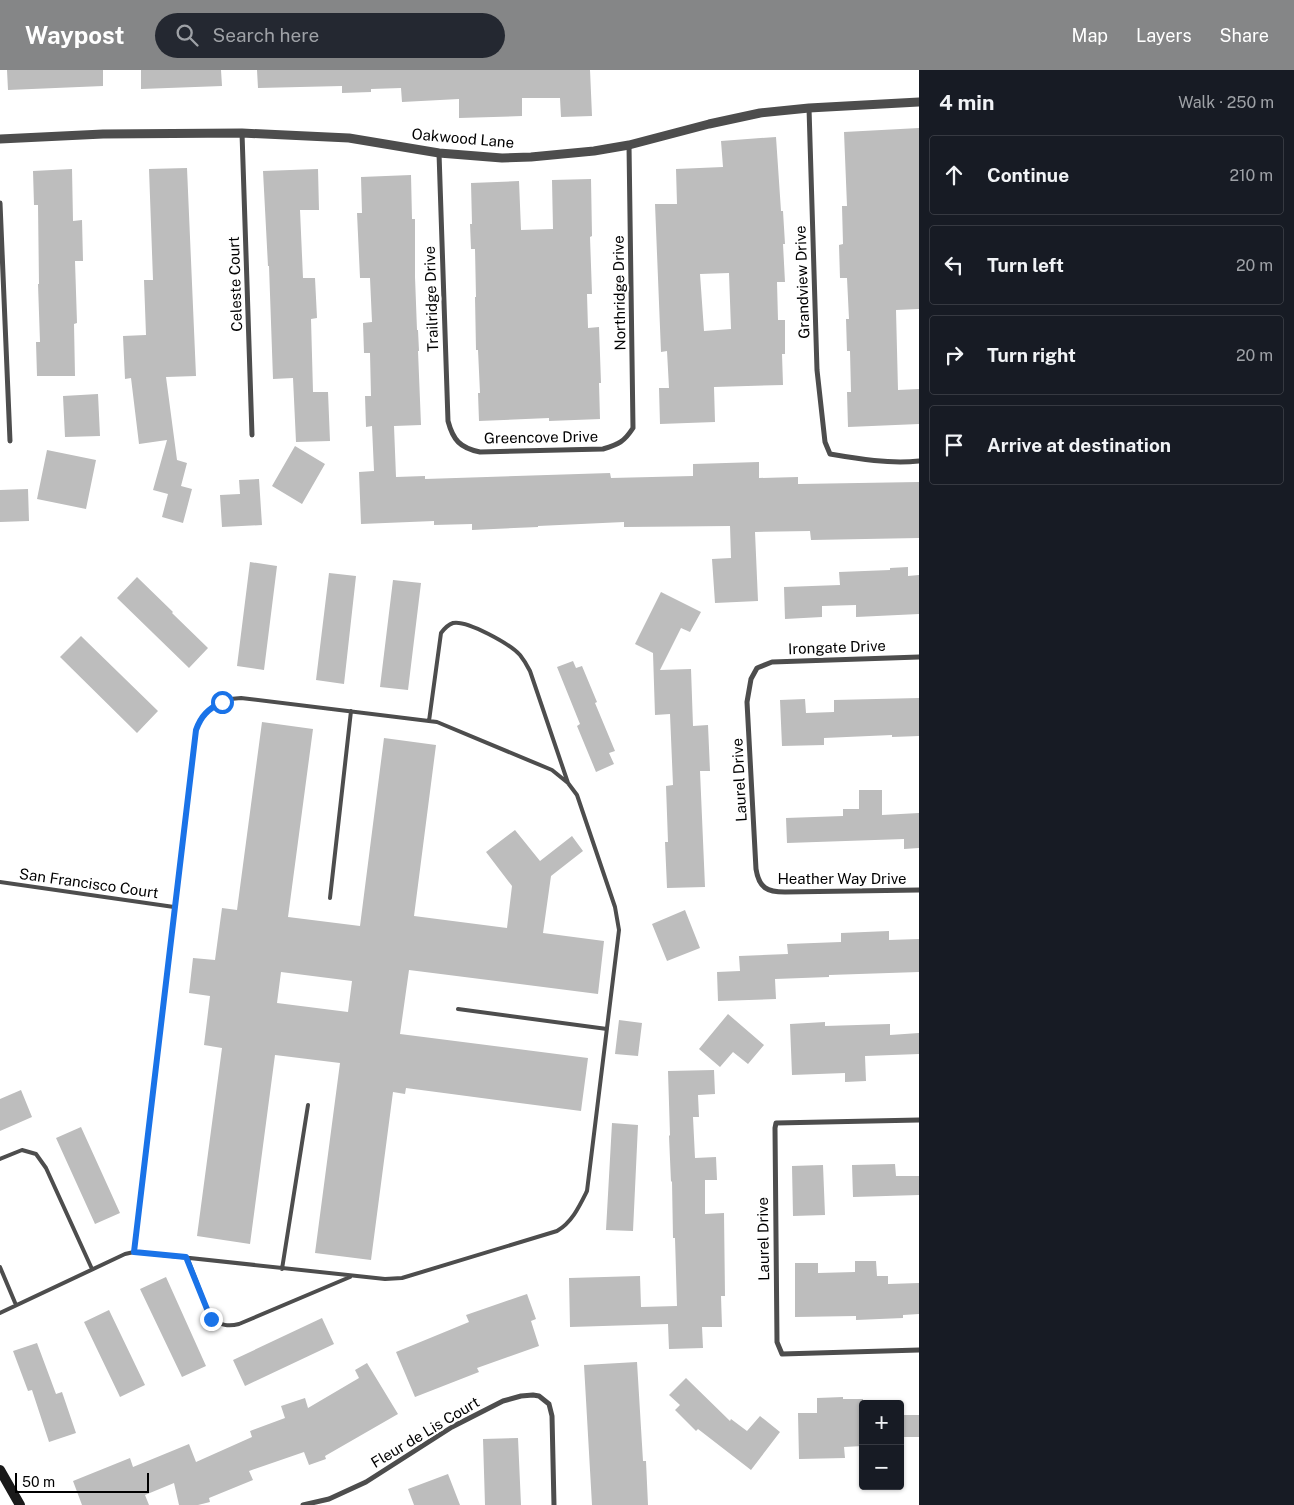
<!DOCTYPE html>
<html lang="en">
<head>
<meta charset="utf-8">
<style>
	:root { --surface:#171b24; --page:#242831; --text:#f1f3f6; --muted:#9ea1a6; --line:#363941; --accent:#858687 }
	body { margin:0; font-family:"Public Sans",sans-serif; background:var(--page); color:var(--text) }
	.controls { position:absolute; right:15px; bottom:15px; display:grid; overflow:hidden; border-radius:5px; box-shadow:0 1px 4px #0004 }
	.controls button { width:45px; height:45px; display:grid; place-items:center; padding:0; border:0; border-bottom:1px solid var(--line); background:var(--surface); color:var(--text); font:25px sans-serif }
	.scale { position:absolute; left:15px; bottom:12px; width:134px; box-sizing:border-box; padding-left:5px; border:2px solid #000; border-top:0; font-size:14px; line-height:18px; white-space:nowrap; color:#000; -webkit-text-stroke:4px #fff; paint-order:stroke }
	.stop { position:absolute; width:15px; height:15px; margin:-11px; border:4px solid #1a73e8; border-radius:50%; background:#fff }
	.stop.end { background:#1a73e8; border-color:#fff; box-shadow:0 1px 5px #0008 }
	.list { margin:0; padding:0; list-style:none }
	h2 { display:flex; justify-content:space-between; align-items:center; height:65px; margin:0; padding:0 20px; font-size:21px }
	h2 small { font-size:16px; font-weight:400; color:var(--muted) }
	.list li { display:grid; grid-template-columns:32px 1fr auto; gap:15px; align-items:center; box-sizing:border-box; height:80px; margin:0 10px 10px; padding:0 10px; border:1px solid var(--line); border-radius:5px }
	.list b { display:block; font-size:19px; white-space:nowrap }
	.list em { font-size:16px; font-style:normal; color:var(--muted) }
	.icon { flex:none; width:28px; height:28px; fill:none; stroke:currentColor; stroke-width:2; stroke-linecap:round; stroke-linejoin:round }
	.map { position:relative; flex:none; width:919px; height:1435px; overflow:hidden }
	header { display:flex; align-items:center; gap:30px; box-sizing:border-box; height:70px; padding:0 25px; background:var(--accent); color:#fff }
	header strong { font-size:24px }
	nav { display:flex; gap:28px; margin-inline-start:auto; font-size:18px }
	.search { width:350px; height:45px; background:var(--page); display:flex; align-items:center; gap:12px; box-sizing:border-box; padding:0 18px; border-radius:28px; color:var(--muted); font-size:19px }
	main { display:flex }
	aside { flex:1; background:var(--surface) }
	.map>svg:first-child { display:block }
	.building { fill:#bdbdbd; fill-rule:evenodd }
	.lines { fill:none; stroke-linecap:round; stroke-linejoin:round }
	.service { stroke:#4d4d4d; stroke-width:4 }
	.minor { stroke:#4d4d4d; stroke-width:5 }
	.tertiary { stroke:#4d4d4d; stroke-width:9 }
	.secondary { stroke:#1a1a1a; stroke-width:10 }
	.route { stroke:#1a73e8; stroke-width:6 }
	.labels { text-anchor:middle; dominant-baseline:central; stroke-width:4.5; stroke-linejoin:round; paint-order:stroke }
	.street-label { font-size:15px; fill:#000; stroke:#fff }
</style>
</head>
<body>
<header>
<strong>Waypost</strong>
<div class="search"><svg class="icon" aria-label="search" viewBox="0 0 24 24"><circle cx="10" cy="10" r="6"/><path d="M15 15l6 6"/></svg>Search here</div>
<nav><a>Map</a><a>Layers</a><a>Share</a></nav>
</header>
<main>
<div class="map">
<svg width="919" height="1435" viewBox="0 0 919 1435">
	<rect width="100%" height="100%" fill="#fff"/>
	<path class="building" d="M 7,0 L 103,0 L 103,16 L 8,20 Z
		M 141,0 L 221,0 L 222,16 L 141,19 Z
		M 257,0 L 590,0 L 592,46 L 561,47 L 560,28 L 522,28 L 522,46 L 459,48 L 459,29 L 402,32 L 401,18 L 371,19 L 371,22 L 342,23 L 342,16 L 258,18 Z
		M 919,58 L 919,239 L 896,240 L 898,320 L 919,319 L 919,354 L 848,357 L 847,322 L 851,322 L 850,281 L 847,281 L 846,249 L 849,249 L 847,208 L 840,208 L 839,175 L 843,174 L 842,136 L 847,136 L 844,62 Z
		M 776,67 L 781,141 L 783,141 L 785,174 L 783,174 L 785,212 L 777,212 L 778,250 L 785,250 L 785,284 L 782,284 L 783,315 L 714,317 L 715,352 L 660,354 L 659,318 L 669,318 L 667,281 L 661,282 L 655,134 L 677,134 L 676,99 L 723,97 L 721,71 ZM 729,203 L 731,259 L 704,261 L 700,204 Z
		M 187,98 L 196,306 L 166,307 L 177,390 L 187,393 L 181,416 L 192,419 L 183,453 L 162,447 L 168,424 L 153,420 L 167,370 L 139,374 L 131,308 L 125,309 L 123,266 L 146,265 L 144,210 L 153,210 L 149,99 Z
		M 72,99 L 73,151 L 82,150 L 83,191 L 75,191 L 77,253 L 74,254 L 75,306 L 37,306 L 36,272 L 40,272 L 38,214 L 39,214 L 38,135 L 34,135 L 33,101 Z
		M 318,99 L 319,140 L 300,140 L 303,208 L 315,208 L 317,248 L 311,249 L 313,322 L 328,322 L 330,371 L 296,372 L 293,308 L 273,309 L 269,196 L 268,196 L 263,101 Z
		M 411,105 L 412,149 L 415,149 L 415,207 L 417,260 L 418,260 L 419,281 L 418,281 L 421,355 L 394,356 L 396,407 L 425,406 L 425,409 L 610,403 L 611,408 L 693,406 L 693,394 L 759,392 L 759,408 L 798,407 L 798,414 L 919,412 L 919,468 L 811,470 L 810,461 L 755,462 L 758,531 L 715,533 L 712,489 L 731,488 L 730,456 L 624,457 L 624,452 L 538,456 L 538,457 L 472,460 L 472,454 L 434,455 L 434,451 L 361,454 L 359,402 L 374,401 L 372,356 L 366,357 L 365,326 L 371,326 L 370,283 L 364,283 L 363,253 L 372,252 L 370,208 L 360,208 L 357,143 L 362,143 L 361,107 Z
		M 591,109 L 592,166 L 590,167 L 592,224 L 587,224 L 588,258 L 599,257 L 601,313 L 599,313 L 600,349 L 549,351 L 549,348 L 479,351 L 478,323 L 480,323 L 478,280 L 476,280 L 475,227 L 476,227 L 475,179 L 471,179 L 470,154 L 472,154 L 471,113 L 519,111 L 521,160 L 553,159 L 552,110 Z
		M 98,324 L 100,366 L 65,367 L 63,326 Z
		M 295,376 L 325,394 L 302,434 L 272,416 Z
		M 47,380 L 96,390 L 86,439 L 37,429 Z
		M 259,409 L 262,455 L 222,457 L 220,425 L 240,424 L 239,410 Z
		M 28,419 L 29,451 L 0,452 L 0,420 Z
		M 250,492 L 277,496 L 264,600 L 237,596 Z
		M 908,497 L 908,506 L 919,505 L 919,544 L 856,547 L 856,535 L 822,536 L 822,547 L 785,549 L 784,517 L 840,515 L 839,502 L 890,500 L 890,498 Z
		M 329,503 L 356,506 L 344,614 L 316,610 Z
		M 137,507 L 173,542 L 172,543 L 208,578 L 189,598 L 117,528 Z
		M 393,510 L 421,513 L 408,620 L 380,617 Z
		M 661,522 L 701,542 L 690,562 L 681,558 L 660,600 L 691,599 L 693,656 L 708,655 L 710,701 L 700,701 L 705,817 L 667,818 L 665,772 L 668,772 L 666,716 L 673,715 L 670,644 L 655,645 L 653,583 L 635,574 Z
		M 81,566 L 158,641 L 137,663 L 60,587 Z
		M 573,591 L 576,598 L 582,596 L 597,632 L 595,633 L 615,681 L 609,683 L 614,694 L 596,702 L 577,656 L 580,654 L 557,597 Z
		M 919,628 L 919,666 L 892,667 L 892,665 L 824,668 L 824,675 L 782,676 L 780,630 L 805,629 L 806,643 L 834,642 L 834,630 Z
		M 262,652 L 313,659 L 288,847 L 360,856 L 384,668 L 436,675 L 414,846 L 507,858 L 512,816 L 486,782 L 515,760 L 540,791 L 572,766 L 583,781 L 551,806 L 543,863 L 604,871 L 598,924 L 409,900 L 400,964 L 588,988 L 581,1041 L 406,1018 L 405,1024 L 393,1022 L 371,1190 L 315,1183 L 340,993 L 275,985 L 250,1174 L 197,1166 L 222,978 L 204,975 L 210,926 L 189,923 L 193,888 L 215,890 L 222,838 L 237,840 ZM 281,902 L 352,911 L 348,942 L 277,933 Z
		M 859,720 L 882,720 L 882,745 L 919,743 L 919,778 L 904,779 L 904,769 L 787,773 L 786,748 L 843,746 L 843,739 L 859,739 Z
		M 685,840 L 700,878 L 667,891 L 652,854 Z
		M 889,861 L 889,870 L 919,869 L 919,902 L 829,905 L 829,907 L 775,909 L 776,929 L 718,931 L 717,902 L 740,901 L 739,886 L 788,884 L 787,874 L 841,872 L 841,863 Z
		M 728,944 L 764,975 L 748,994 L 733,982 L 720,997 L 699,979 Z
		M 619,950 L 642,953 L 638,986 L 615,984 Z
		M 825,952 L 825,956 L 890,954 L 890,965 L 919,963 L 919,984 L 865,986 L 866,1011 L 845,1012 L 845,1003 L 792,1005 L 790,954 Z
		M 714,1000 L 715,1024 L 698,1025 L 699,1047 L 693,1047 L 695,1088 L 716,1087 L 717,1110 L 705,1110 L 705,1144 L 724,1143 L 725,1226 L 721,1226 L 722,1257 L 702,1257 L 703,1278 L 669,1279 L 668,1254 L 570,1257 L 569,1208 L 640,1206 L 641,1237 L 677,1236 L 675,1168 L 673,1168 L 672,1111 L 671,1112 L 669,1066 L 670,1065 L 668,1001 Z
		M 21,1020 L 32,1047 L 0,1061 L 0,1029 Z
		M 612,1053 L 638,1055 L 633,1161 L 606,1160 Z
		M 81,1057 L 120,1143 L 95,1154 L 56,1068 Z
		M 895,1094 L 896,1106 L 919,1106 L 919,1125 L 853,1127 L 852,1095 Z
		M 823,1095 L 825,1145 L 793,1146 L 792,1096 Z
		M 855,1191 L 876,1191 L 877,1206 L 888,1206 L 888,1214 L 919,1213 L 919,1244 L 903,1245 L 903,1248 L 856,1250 L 856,1246 L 795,1247 L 795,1193 L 818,1193 L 818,1203 L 855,1202 Z
		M 166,1207 L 206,1296 L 182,1307 L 140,1219 Z
		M 527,1224 L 536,1249 L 531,1251 L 539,1276 L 477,1298 L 479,1302 L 415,1327 L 396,1282 L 469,1252 L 466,1245 Z
		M 109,1240 L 145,1315 L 120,1327 L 84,1252 Z
		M 322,1248 L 334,1274 L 245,1316 L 233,1290 Z
		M 37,1273 L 56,1324 L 62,1322 L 76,1363 L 49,1372 L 32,1320 L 28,1321 L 13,1281 Z
		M 637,1292 L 643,1391 L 646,1391 L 648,1435 L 592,1435 L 584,1295 Z
		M 367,1293 L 398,1344 L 325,1386 L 326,1389 L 309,1395 L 304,1382 L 249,1401 L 253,1410 L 209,1428 L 210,1432 L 198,1435 L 179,1435 L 174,1413 L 145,1425 L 149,1435 L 82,1435 L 73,1411 L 130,1388 L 133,1397 L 189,1374 L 196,1392 L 252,1367 L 250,1361 L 285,1348 L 281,1336 L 305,1328 L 308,1338 L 359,1308 L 355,1300 Z
		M 686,1308 L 730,1351 L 731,1349 L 747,1361 L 760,1346 L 780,1362 L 751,1400 L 698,1359 L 696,1361 L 675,1340 L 680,1335 L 669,1325 Z
		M 843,1327 L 843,1329 L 863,1329 L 863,1376 L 844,1377 L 845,1388 L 799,1389 L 798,1343 L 817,1343 L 817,1328 Z
		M 900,1345 L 919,1345 L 919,1367 L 900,1367 Z
		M 518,1368 L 521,1435 L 485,1435 L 483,1369 Z
		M 448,1404 L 460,1435 L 414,1435 L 408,1419 Z"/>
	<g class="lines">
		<path class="service" d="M 429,651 L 441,563 C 444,559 447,555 453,553 C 467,550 510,574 520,585 C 524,590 527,595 530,601 L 568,713
			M 0,812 L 174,837
			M 330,828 L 351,641
			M 458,939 L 607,959
			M 0,1089 L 22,1080 L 36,1084 L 46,1098 L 92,1199
			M 187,1187 L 211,1249 C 221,1255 228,1257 239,1254 L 350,1207
			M 0,1197 L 16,1235
			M 282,1199 L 308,1035
			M 0,1243 L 125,1184 L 134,1182 L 385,1209 L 402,1208 L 557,1161 C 572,1152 579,1137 587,1121 L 619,860 L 615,837 L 577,725 L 568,713 L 552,700 L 437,652 L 241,628 C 220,629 203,639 196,660 L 134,1182"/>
		<path class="minor" d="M 809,38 L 817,300 L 825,372 L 830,384 C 859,389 889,394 919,391
			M 242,63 L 252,365
			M 439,83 L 448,351 C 453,370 460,378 480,382 L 603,379 C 619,374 624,372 633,358 L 629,75
			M 0,133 L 10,371
			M 919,587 L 772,592 L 757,598 L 751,609 L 747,632 L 756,799 C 759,818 767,822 785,822 L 919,820
			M 919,1050 L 776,1053 L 775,1058 L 777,1272 L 782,1284 L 919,1280
			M 303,1435 L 329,1429 L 366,1412 L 452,1357 L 503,1331 L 521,1326 L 533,1325 L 539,1326 L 549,1334 L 552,1346 L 554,1435"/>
		<path class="tertiary" d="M 0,69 L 103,64 L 242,63 L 349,68 L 439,83 L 502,88 L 531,87 L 594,81 L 629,75 L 709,54 L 760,43 L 809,38 L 919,32"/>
		<path class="secondary" d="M 0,1400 L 20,1435"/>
	</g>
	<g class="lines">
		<path class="route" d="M 211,1249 L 186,1187 L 134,1182 L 196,660 C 201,646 208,639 222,632"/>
	</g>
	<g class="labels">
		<g class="street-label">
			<text transform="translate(463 68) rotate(5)">Oakwood Lane</text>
			<text transform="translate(802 212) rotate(-92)">Grandview Drive</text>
			<text transform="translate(235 214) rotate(-92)">Celeste Court</text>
			<text transform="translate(619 223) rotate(-91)">Northridge Drive</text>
			<text transform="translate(431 229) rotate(-92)">Trailridge Drive</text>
			<text transform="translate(541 367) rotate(-1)">Greencove Drive</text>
			<text transform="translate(837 577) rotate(-2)">Irongate Drive</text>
			<text transform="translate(739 710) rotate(-93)">Laurel Drive</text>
			<text x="842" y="808">Heather Way Drive</text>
			<text transform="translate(89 813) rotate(8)">San Francisco Court</text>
			<text transform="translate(763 1169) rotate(-91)">Laurel Drive</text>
			<text transform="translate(425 1362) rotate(-31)">Fleur de Lis Court</text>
		</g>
	</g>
</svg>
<div class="controls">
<button>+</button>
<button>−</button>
</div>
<div class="scale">50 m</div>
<div class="stop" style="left:222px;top:632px"></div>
<div class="stop end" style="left:211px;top:1249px"></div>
</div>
<aside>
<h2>4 min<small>Walk · 250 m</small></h2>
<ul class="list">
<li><svg class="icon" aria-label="ahead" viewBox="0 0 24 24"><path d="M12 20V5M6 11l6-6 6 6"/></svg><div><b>Continue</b></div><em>210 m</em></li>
<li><svg class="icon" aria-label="left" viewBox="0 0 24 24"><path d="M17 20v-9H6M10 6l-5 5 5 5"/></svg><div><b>Turn left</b></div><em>20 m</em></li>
<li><svg class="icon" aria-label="right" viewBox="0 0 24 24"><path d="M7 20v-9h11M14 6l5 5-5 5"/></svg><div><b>Turn right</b></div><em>20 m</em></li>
<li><svg class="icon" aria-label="arrive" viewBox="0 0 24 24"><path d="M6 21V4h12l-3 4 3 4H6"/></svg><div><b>Arrive at destination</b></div></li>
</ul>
</aside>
</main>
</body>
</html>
